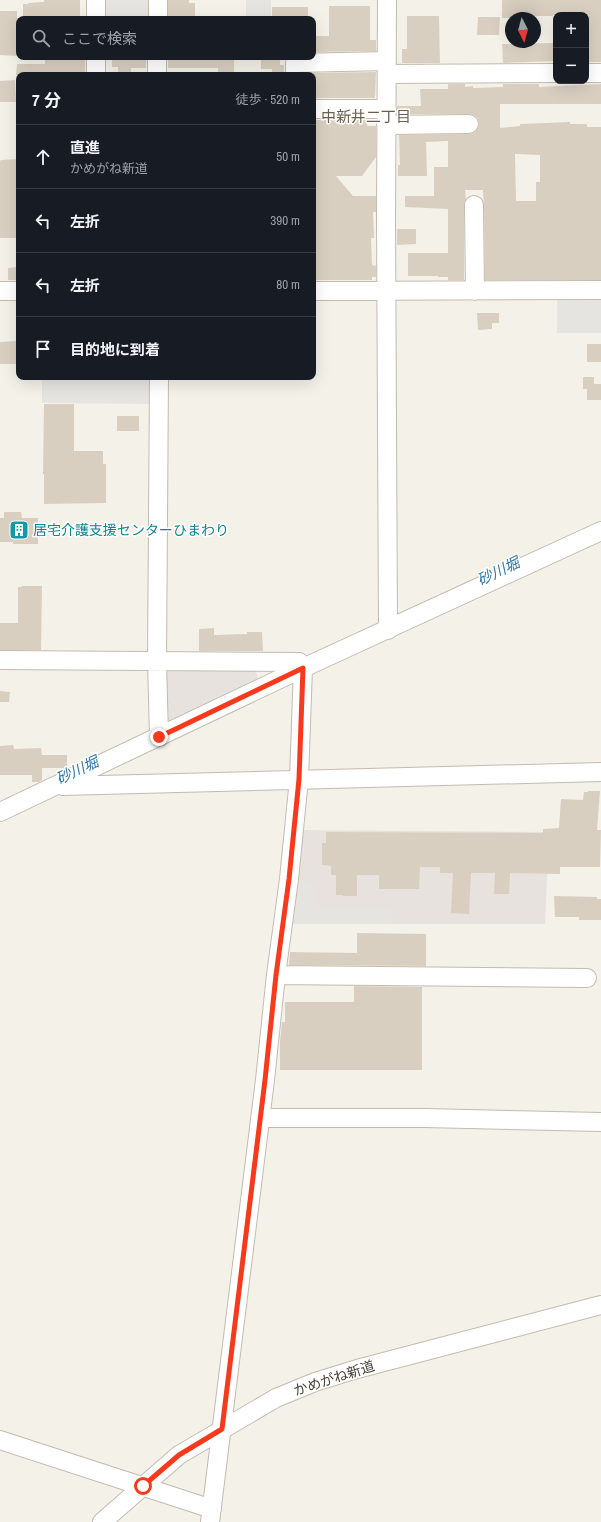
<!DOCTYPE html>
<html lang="ja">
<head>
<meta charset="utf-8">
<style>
	:root { --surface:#171b24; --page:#242831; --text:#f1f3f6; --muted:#9ea1a6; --line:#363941 }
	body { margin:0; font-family:"Archivo Narrow","Noto Sans JP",sans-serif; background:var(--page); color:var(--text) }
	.controls { position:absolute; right:12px; top:12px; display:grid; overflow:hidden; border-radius:8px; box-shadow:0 4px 16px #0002 }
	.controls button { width:36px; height:36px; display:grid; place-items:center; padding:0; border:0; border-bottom:1px solid var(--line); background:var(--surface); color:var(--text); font:20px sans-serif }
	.compass { position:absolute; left:505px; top:12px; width:36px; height:36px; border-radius:50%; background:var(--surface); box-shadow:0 4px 16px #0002; rotate:174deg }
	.stop { position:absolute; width:12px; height:12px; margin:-9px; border:3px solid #f9391c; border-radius:50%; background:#fff }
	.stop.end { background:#f9391c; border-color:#fff; box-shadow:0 1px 4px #0008 }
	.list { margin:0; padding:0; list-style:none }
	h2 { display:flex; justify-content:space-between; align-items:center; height:52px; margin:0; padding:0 16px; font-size:17px }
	h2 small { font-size:13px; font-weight:400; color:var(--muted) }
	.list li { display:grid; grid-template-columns:26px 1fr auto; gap:12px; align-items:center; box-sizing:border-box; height:64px; padding:0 16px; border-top:1px solid var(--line) }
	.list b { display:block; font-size:15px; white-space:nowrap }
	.list p { margin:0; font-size:13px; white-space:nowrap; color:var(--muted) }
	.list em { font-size:13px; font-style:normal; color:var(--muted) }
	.icon { flex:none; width:22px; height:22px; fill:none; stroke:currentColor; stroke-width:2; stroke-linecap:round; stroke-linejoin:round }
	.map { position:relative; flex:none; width:601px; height:1522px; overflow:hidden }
	.search { position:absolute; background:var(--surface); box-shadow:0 4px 16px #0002; left:16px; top:16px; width:300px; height:44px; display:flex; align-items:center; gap:10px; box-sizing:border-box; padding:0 14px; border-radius:8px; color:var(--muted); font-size:15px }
	.panel { position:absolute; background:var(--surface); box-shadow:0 4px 16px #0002; left:16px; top:72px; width:300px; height:308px; border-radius:8px }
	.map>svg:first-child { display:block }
	.industrial { fill:#e7e2dd }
	.parking { fill:#e6e4e1 }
	.building { fill:#d9cfc1; fill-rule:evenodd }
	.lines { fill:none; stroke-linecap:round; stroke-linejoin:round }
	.minor-casing { stroke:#c3bbae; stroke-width:20 }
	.minor { stroke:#fff; stroke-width:18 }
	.route { stroke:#f9391c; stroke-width:5 }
	.labels { text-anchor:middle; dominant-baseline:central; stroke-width:3; stroke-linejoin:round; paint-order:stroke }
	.culture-label { font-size:14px; fill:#0d838f; stroke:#fff; text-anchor:start }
	.street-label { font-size:14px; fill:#484137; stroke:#fff }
	.neighbourhood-label { font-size:15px; fill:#6b5f4e; stroke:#fff }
	.water-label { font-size:15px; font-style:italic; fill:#2e7aac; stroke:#fff }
</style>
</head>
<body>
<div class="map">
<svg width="601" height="1522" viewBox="0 0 601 1522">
	<rect width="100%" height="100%" fill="#f4f1e9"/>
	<path class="industrial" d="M 163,666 L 254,666 L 259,681 L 163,726 Z
		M 298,830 L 549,832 L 545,924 L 288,924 Z"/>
	<path class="parking" d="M 102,0 L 150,0 L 150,19 L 100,19 Z
		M 246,0 L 271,0 L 271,19 L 246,19 Z
		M 601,296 L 601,333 L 557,333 L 557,297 Z
		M 42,377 L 151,377 L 151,404 L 42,403 Z
		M 297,883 L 314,883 L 314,910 L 393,910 L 392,923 L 289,923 Z"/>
	<path class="building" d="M 44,0 L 80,0 L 80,17 L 23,17 L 23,4 L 29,4 L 28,3 L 44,2 Z
		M 168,0 L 189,0 L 189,3 L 195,3 L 195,18 L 168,18 Z
		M 502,0 L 601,0 L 601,62 L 586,62 L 586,15 L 553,15 L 553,16 L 523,16 L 523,18 L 502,18 Z
		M 329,6 L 370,6 L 370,40 L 376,40 L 376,51 L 313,52 L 313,36 L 329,36 Z
		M 272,7 L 308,7 L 308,19 L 272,19 Z
		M 0,11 L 17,11 L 17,38 L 19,38 L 19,56 L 0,55 Z
		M 407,16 L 439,16 L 440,63 L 402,63 L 402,49 L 407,49 Z
		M 478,17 L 500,17 L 499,35 L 477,35 Z
		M 554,43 L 554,61 L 503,63 L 502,44 Z
		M 45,57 L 85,57 L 85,74 L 16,75 L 17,64 L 45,64 Z
		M 112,57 L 146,57 L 146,68 L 131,68 L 131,75 L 118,75 L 118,67 L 112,67 Z
		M 168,57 L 234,57 L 234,75 L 218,75 L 218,68 L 168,68 Z
		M 265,57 L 280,57 L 280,65 L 284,65 L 284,75 L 272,75 L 272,69 L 261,69 L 261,59 L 265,59 Z
		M 376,72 L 375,98 L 315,98 L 315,86 L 313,86 L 313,73 Z
		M 15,80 L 16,102 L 0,102 L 0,81 Z
		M 448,84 L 465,84 L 465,87 L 473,86 L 473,88 L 503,87 L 503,84 L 539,84 L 539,87 L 601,84 L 601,104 L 500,104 L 500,128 L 520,126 L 520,124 L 570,122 L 570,124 L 587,124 L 587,127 L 601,127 L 601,280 L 485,280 L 484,205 L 483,190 L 465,190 L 466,199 L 464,205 L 464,280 L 448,280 L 448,277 L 438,277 L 438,276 L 408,276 L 408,253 L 448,253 L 448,209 L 405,207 L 405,196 L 434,196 L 434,167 L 448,167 L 448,141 L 426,142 L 427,176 L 398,176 L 398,165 L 400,165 L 399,135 L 469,134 L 474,133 L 478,129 L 479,123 L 478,118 L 474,115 L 469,114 L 397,114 L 397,106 L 421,106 L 420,89 L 448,89 ZM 515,154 L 540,155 L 540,182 L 536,182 L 536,201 L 516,201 Z
		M 315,120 L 367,120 L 367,126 L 376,126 L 376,157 L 362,176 L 336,176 L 353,196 L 376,196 L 376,212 L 373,212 L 374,238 L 371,238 L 372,265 L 376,266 L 376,277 L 372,277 L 372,280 L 313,280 L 313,121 L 315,121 Z
		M 19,159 L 19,238 L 0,238 L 0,161 L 1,160 Z
		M 397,229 L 416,229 L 416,244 L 397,245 Z
		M 19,267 L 19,280 L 8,280 L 8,268 Z
		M 477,313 L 499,313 L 499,323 L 492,323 L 492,329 L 478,330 Z
		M 17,341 L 18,344 L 19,344 L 19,364 L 0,364 L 0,342 Z
		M 587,344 L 601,344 L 601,362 L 587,362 Z
		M 583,377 L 594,377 L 594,384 L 601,384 L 601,400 L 587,400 L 587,389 L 583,389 Z
		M 44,404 L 74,404 L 74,451 L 103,451 L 103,464 L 106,464 L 106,503 L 44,504 L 44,474 L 43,474 Z
		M 117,416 L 139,416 L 139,431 L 117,431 Z
		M 4,512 L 21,512 L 22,518 L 38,518 L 38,544 L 13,544 L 13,542 L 0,542 L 0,518 L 4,518 Z
		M 22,586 L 42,586 L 41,650 L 0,650 L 0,623 L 18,623 L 18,587 L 21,587 Z
		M 214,628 L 214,635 L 247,634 L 247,632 L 262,632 L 263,651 L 199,651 L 199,629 Z
		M 0,691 L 10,692 L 9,702 L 0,702 Z
		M 13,745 L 14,749 L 41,748 L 42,755 L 67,755 L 67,768 L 42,768 L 42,780 L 39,782 L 32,782 L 32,775 L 0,775 L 0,746 Z
		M 588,791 L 600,791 L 597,830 L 601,830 L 600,867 L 560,867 L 560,874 L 510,873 L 509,894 L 494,894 L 495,873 L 471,873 L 469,914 L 451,913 L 453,873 L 440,873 L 440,867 L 420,867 L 419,889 L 379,889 L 379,875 L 357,875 L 357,896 L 343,896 L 343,895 L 336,895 L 336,875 L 331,875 L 331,866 L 322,865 L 322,843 L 326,843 L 326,832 L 543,833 L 543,829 L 559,828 L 561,799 L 583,800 L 584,792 L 588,792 Z
		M 554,896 L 597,897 L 597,899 L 601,899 L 601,920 L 579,920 L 579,917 L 555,917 Z
		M 357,933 L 426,934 L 426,966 L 289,965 L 290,952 L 357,953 Z
		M 354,986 L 422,987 L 422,1070 L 280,1070 L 280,1042 L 282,1022 L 285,1022 L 285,1002 L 354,1002 Z"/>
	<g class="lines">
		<g class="minor-casing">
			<path id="minor" d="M 96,0 L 96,19
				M 387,0 L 386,218 L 388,630
				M 158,19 L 158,0
				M 96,57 L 96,75
				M 586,73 L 601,73
				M 387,74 L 556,73
				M 157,75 L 157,57
				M 295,75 L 295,63 L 387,61
				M 313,109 L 387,109
				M 386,125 L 469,124
				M 474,205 L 475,291
				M 0,291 L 19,291
				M 313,291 L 601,290
				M 159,377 L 157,661 L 159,737
				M 0,660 L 299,662 L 303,668 L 299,779 L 289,879 L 276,975 L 265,1080 L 210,1522
				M 62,786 L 601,772
				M 0,812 L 303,668 L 601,531
				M 276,975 L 587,978
				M 260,1118 L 425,1118 L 601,1122
				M 0,1440 L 212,1509
				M 102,1522 L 179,1455 L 276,1398 L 315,1382 L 357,1369 L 601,1305"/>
		</g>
		<use href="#minor" class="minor"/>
	</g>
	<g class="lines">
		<path class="route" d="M 143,1486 L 179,1455 L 222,1429 L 265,1080 L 276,975 L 289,879 L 299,779 L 303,668 L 159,737"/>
	</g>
	<defs>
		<g id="building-square" transform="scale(1)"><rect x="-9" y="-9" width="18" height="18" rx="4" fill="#0f9aa8" stroke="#fff"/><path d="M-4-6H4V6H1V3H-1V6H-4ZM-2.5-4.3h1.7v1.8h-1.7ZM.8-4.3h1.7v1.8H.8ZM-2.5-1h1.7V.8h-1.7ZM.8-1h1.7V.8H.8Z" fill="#fff"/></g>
	</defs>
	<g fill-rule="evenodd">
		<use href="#building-square" x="19" y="530"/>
	</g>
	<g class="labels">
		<g class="culture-label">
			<text x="33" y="530">居宅介護支援センターひまわり</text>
		</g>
		<g class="street-label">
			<text transform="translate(334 1378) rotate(-18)">かめがね新道</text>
		</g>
		<g class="neighbourhood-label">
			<text x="366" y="116">中新井二丁目</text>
		</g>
		<g class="water-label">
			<text transform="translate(498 571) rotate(-26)">砂川堀</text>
			<text transform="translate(77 770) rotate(-25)">砂川堀</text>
		</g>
	</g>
</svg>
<div class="controls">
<button>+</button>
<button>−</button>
</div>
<svg class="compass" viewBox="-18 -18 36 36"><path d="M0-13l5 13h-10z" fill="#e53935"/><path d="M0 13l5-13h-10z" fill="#9ea1a6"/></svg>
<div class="stop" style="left:143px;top:1486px"></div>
<div class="stop end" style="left:159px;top:737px"></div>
<div class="search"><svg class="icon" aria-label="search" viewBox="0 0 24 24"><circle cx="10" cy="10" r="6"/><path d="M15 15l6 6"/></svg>ここで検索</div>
<section class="panel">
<h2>7 分<small>徒歩 · 520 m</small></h2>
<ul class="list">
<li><svg class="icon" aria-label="ahead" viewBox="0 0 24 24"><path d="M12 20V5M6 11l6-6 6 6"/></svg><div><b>直進</b><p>かめがね新道</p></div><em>50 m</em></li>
<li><svg class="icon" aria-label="left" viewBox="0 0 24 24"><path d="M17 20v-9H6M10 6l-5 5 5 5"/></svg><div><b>左折</b></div><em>390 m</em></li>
<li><svg class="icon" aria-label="left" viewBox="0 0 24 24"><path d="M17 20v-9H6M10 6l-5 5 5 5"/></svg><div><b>左折</b></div><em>80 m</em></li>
<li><svg class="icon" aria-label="arrive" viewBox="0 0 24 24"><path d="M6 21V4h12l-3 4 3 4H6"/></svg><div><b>目的地に到着</b></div></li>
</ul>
</section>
</div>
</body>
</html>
